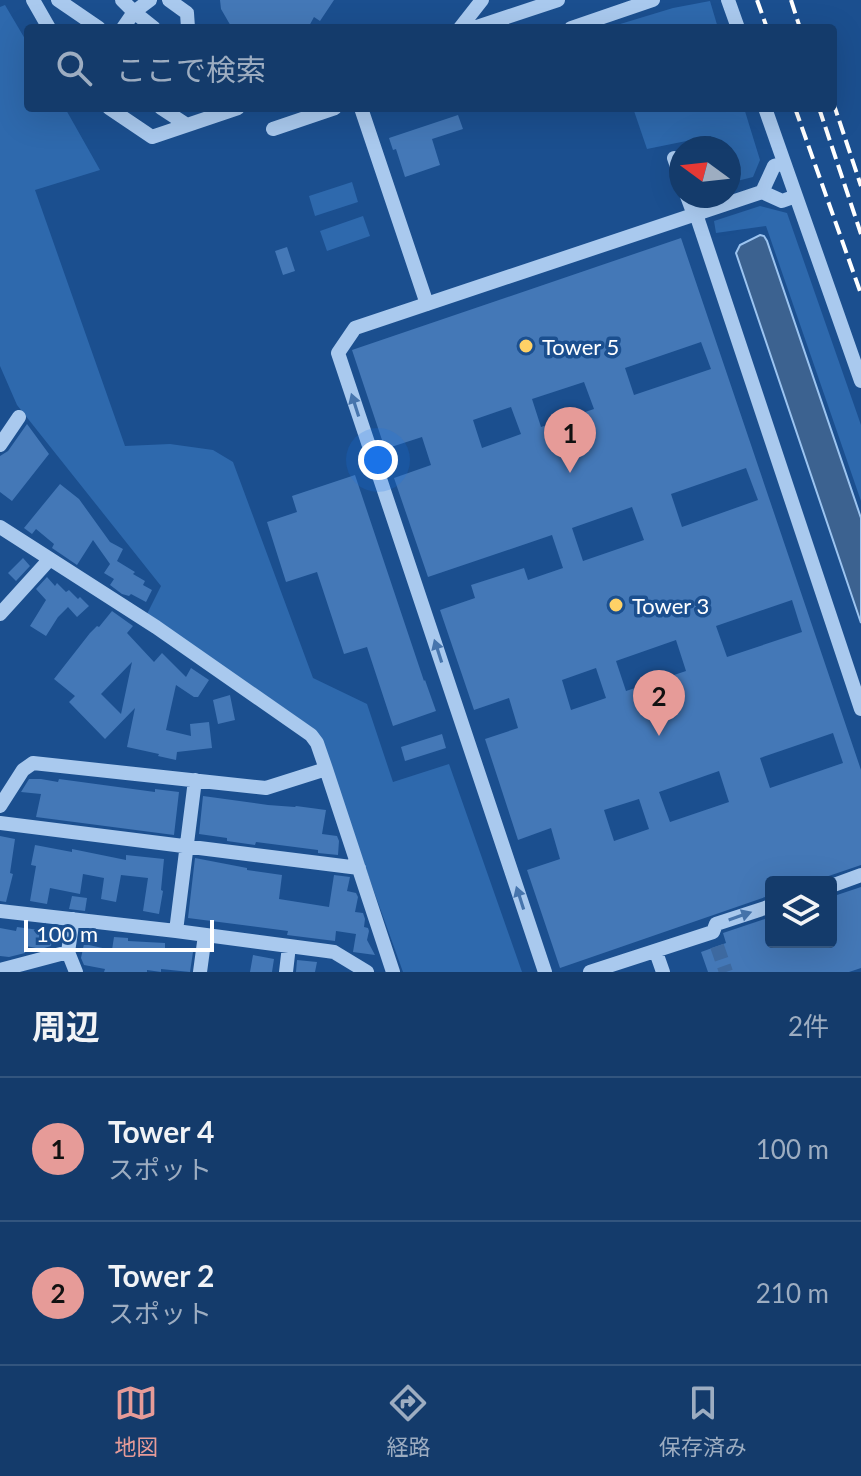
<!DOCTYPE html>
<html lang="ja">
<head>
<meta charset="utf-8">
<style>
	:root { --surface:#143b6b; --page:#214673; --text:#f1f3f6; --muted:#9dadc1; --line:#33557e; --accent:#e69b98 }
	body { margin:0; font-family:Lato,"Noto Sans JP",sans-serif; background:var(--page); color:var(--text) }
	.controls { position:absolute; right:24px; bottom:24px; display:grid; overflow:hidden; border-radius:8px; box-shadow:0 8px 32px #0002 }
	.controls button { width:72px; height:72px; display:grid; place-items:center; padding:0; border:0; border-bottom:2px solid var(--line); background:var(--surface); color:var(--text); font:40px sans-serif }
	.compass { position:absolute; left:669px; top:136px; width:72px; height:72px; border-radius:50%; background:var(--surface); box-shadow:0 8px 32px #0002; rotate:285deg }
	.scale { position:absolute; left:24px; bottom:20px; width:190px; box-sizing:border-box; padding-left:8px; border:4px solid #fff; border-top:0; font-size:22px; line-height:28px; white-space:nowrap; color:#fff; -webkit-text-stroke:6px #1b4f8f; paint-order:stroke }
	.you { position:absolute; left:378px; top:460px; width:28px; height:28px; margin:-20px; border:6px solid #fff; border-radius:50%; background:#1a73e8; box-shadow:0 0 0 12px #1a73e833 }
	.badge { display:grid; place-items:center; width:52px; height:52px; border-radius:50%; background:var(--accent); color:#111; font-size:26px; font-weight:700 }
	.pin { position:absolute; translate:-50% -66px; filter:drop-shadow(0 2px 4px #0008) }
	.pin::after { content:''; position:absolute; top:42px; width:28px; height:24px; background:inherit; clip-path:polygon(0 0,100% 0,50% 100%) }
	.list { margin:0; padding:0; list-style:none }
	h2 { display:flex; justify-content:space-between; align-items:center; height:104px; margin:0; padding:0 32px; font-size:34px }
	h2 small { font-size:26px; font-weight:400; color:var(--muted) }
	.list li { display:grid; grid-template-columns:52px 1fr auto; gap:24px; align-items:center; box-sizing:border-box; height:144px; padding:0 32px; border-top:2px solid var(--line) }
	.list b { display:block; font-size:30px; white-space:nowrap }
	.list p { margin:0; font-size:26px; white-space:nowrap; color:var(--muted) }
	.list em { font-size:26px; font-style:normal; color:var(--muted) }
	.icon { flex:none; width:44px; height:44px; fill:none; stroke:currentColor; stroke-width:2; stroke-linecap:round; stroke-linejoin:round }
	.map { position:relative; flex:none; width:861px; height:972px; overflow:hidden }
	.search { position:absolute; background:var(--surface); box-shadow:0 8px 32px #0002; left:24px; right:24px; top:24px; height:88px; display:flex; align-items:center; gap:20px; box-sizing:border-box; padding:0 28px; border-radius:8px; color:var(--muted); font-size:30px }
	.sheet { height:392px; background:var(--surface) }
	nav { display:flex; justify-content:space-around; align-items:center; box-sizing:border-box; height:112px; border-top:2px solid var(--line); background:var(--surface); font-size:22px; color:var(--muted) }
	nav a { display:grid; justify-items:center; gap:4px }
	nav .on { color:var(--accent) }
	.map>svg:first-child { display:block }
	.green { fill:#2e69ad }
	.water { fill:#3c6290; stroke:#9cc4f0; stroke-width:2 }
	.building { fill:#4478b7; fill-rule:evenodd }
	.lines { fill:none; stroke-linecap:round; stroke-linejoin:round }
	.minor-tunnel { stroke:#3d69a0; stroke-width:14; stroke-dasharray:14 7; stroke-linecap:butt }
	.minor { stroke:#a9c9ee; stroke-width:14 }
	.rail { stroke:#fff; stroke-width:4; stroke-dasharray:14 6; stroke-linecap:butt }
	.oneway { fill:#4674ac }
	.poi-dot { fill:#ffd166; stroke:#1b4f8f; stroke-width:3 }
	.labels { text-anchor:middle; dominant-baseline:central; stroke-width:7; stroke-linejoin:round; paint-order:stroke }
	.poi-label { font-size:22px; fill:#fff; stroke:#1b4f8f; text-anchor:start }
</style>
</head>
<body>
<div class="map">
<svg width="861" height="972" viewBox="0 0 861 972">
	<rect width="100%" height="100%" fill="#1b4f8f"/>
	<path class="green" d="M 710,1 L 718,28 L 607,28 L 673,8 Z
		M 5,5 L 28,44 L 28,108 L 65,108 L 100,170 L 35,190 L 125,446 L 170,444 L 213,450 L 233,462 L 313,678 L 367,704 L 393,782 L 449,764 L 522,972 L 403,972 L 316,730 L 147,614 L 161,586 L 17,405 L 0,366 L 0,7 Z
		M 633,108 L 744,108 L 760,160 L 753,177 L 733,182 L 729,174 L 729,148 L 715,148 L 711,136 L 647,149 Z
		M 352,182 L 358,202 L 315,216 L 309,196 Z
		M 760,206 L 787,213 L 861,425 L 861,501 L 766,226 L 716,233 L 714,221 Z
		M 363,216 L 370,236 L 327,251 L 320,231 Z"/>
	<path class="water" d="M 760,235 L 764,236 L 767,241 L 861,518 L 861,623 L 736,253 L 740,245 Z"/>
	<path class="building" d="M 220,0 L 334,0 L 320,21 L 314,17 L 308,28 L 232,28 L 221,9 Z
		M 458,115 L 463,129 L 432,139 L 440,165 L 405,177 L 396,149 L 393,150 L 389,138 Z
		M 681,238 L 861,770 L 861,865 L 811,882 L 771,882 L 771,895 L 560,968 L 527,870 L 560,859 L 551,828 L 518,840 L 485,739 L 518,728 L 509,698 L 474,710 L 440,610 L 475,598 L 471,585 L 524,568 L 528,580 L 563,568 L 552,535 L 428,577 L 394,478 L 431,465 L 422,437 L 385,449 L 352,350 ZM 701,342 L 711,369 L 634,395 L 625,368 ZM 584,382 L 594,409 L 541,427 L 532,399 ZM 511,407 L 521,434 L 482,448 L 473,420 ZM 746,468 L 758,500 L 682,527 L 671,494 ZM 632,507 L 644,540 L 583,561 L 572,528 ZM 792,600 L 802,632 L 727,657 L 716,626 ZM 676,640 L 686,671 L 626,691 L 616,661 ZM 596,668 L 606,698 L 571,710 L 562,680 ZM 833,733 L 843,763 L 770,788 L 760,758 ZM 719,771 L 729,802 L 670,822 L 659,792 ZM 639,799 L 649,829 L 614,841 L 604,810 Z
		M 287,247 L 295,271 L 283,275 L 275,251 Z
		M 27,424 L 49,454 L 12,501 L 0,492 L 0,456 L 8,451 Z
		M 355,475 L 424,681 L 425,680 L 436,711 L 393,726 L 367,647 L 344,654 L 317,572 L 286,582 L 267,522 L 297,512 L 292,496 Z
		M 60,484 L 79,499 L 110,542 L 123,549 L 117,561 L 135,572 L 133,574 L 145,581 L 143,585 L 152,590 L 146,602 L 131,594 L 129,596 L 122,594 L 110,585 L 114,579 L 104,573 L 110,564 L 93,540 L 77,565 L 52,548 L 54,544 L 36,529 L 32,534 L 24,528 Z
		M 23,558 L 30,566 L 16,581 L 8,573 Z
		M 47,577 L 55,586 L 57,583 L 66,592 L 69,590 L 78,599 L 80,597 L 89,606 L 77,617 L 68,607 L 58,617 L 46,636 L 30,626 L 46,600 L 36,589 Z
		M 112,611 L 133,626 L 127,633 L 154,662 L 162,653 L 186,677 L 191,668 L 209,680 L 198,697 L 194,697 L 176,685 L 166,730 L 191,736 L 190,724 L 209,722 L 212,748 L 177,752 L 176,760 L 158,756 L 159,754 L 127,747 L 135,708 L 105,739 L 69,702 L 75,696 L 54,679 L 90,633 L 97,626 L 99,627 ZM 132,662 L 121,714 L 101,694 Z
		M 230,695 L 235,720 L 218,724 L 213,700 Z
		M 442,734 L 446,748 L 405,761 L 401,747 Z
		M 29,779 L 41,779 L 58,782 L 59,779 L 155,792 L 155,789 L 179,792 L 174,835 L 36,817 L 41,794 L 21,792 Z
		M 203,796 L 268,805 L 295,807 L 296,806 L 326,810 L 322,834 L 337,836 L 339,841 L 338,855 L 318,853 L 318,850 L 256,842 L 255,845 L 227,841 L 227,838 L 199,834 Z
		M 0,836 L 15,839 L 10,873 L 13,874 L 6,902 L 0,901 Z
		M 35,845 L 72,852 L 72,849 L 126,860 L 126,855 L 164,859 L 161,890 L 163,891 L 159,914 L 143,911 L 148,878 L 121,875 L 116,902 L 101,899 L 104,878 L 83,874 L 80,894 L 50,888 L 47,904 L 30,901 L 36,866 L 31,865 Z
		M 195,858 L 247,868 L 247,870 L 282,875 L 279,899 L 329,907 L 334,875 L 350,877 L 347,891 L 356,893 L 358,897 L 355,912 L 363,913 L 365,919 L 364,927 L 368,928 L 369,931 L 367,940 L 375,955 L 353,952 L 356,934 L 336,931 L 335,941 L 287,935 L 288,931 L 188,918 Z
		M 861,887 L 861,968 L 849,972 L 708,972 L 701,952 L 726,943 L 723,933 L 771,917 L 771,942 L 831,942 L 831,897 Z
		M 72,896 L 87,898 L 85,911 L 69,909 Z
		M 17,927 L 54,932 L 51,946 L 41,949 L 26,946 L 25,953 L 9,957 L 0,956 L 0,928 L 16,931 Z
		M 114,937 L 128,938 L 128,941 L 165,943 L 165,948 L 193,952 L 190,972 L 161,969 L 161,972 L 147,970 L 147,972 L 104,972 L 105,969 L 84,965 L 81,958 L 84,944 L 112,950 Z
		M 253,955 L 274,959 L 272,972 L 250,972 Z
		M 297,960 L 317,962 L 315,972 L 296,972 Z"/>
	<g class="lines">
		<path class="minor-tunnel" d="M 717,946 L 726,972"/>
		<path class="minor" d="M 33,0 L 49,28
			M 58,0 L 99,28
			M 122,0 L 134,12 L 123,28
			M 150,0 L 134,12 L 154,28
			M 169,0 L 187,13 L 188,28
			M 728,0 L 738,28
			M 460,28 L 482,0
			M 474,28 L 558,0
			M 571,28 L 653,0
			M 109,108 L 152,137 L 238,108
			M 161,108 L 187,125
			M 361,108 L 427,304
			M 765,108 L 861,381
			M 273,129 L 335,108
			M 674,158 L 681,178
			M 762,192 L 774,166 L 784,163
			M 687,196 L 694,215
			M 696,214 L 861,709
			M 0,445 L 19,417
			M 0,527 L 156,627 L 311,735 L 317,743 L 326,769 L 393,972
			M 0,614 L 49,560
			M 0,806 L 23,770 L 33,763 L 266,788 L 326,769
			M 0,823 L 359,868
			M 831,886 L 861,875
			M 0,911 L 176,931 L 327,951 L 334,952 L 367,972
			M 73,919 L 68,952 L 76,972
			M 176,931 L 195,780
			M 656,952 L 663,972
			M 0,970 L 68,952
			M 200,972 L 205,935
			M 286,972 L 289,946
			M 545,972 L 338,353 L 355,328 L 762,192 L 782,201 L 796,196
			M 590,972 L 713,932 L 716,924 L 771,906"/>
		<path class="rail" d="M 757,0 L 767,28
			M 791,0 L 800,28
			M 833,102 L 861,186
			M 795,108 L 861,294
			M 819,108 L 861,234"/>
	</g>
	<defs><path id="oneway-solid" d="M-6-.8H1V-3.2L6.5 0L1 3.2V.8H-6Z" transform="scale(2)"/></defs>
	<g class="oneway">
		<use href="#oneway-solid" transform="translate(355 405) rotate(-108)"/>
		<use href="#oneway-solid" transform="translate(438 651) rotate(-108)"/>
		<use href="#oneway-solid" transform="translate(520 898) rotate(-108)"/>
		<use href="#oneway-solid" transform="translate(740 916) rotate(-19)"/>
	</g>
	<g class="poi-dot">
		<circle cx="526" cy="346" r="8"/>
		<circle cx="616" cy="605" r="8"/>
	</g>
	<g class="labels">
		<g class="poi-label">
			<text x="542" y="346">Tower 5</text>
			<text x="632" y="605">Tower 3</text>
		</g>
	</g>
</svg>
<div class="controls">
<button><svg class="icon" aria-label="layers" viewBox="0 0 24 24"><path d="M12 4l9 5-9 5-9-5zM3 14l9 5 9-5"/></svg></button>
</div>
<svg class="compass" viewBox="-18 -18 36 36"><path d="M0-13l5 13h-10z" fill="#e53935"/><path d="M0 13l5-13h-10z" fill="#9dadc1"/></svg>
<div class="scale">100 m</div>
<div class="you"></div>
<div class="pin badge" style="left:570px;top:473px">1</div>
<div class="pin badge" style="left:659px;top:736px">2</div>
<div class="search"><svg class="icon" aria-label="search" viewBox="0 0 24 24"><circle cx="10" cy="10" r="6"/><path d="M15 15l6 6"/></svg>ここで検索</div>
</div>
<section class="sheet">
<h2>周辺<small>2件</small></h2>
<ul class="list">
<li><span class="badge">1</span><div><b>Tower 4</b><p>スポット</p></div><em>100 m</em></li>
<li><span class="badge">2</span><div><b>Tower 2</b><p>スポット</p></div><em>210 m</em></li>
</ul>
</section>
<nav>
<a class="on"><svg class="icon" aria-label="map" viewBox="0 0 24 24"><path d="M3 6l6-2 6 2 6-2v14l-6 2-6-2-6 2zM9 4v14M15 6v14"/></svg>地図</a>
<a><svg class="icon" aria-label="directions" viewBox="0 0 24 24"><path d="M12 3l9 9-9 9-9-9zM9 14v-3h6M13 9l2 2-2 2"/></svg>経路</a>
<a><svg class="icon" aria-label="saved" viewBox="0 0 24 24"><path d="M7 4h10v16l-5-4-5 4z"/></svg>保存済み</a>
</nav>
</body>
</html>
